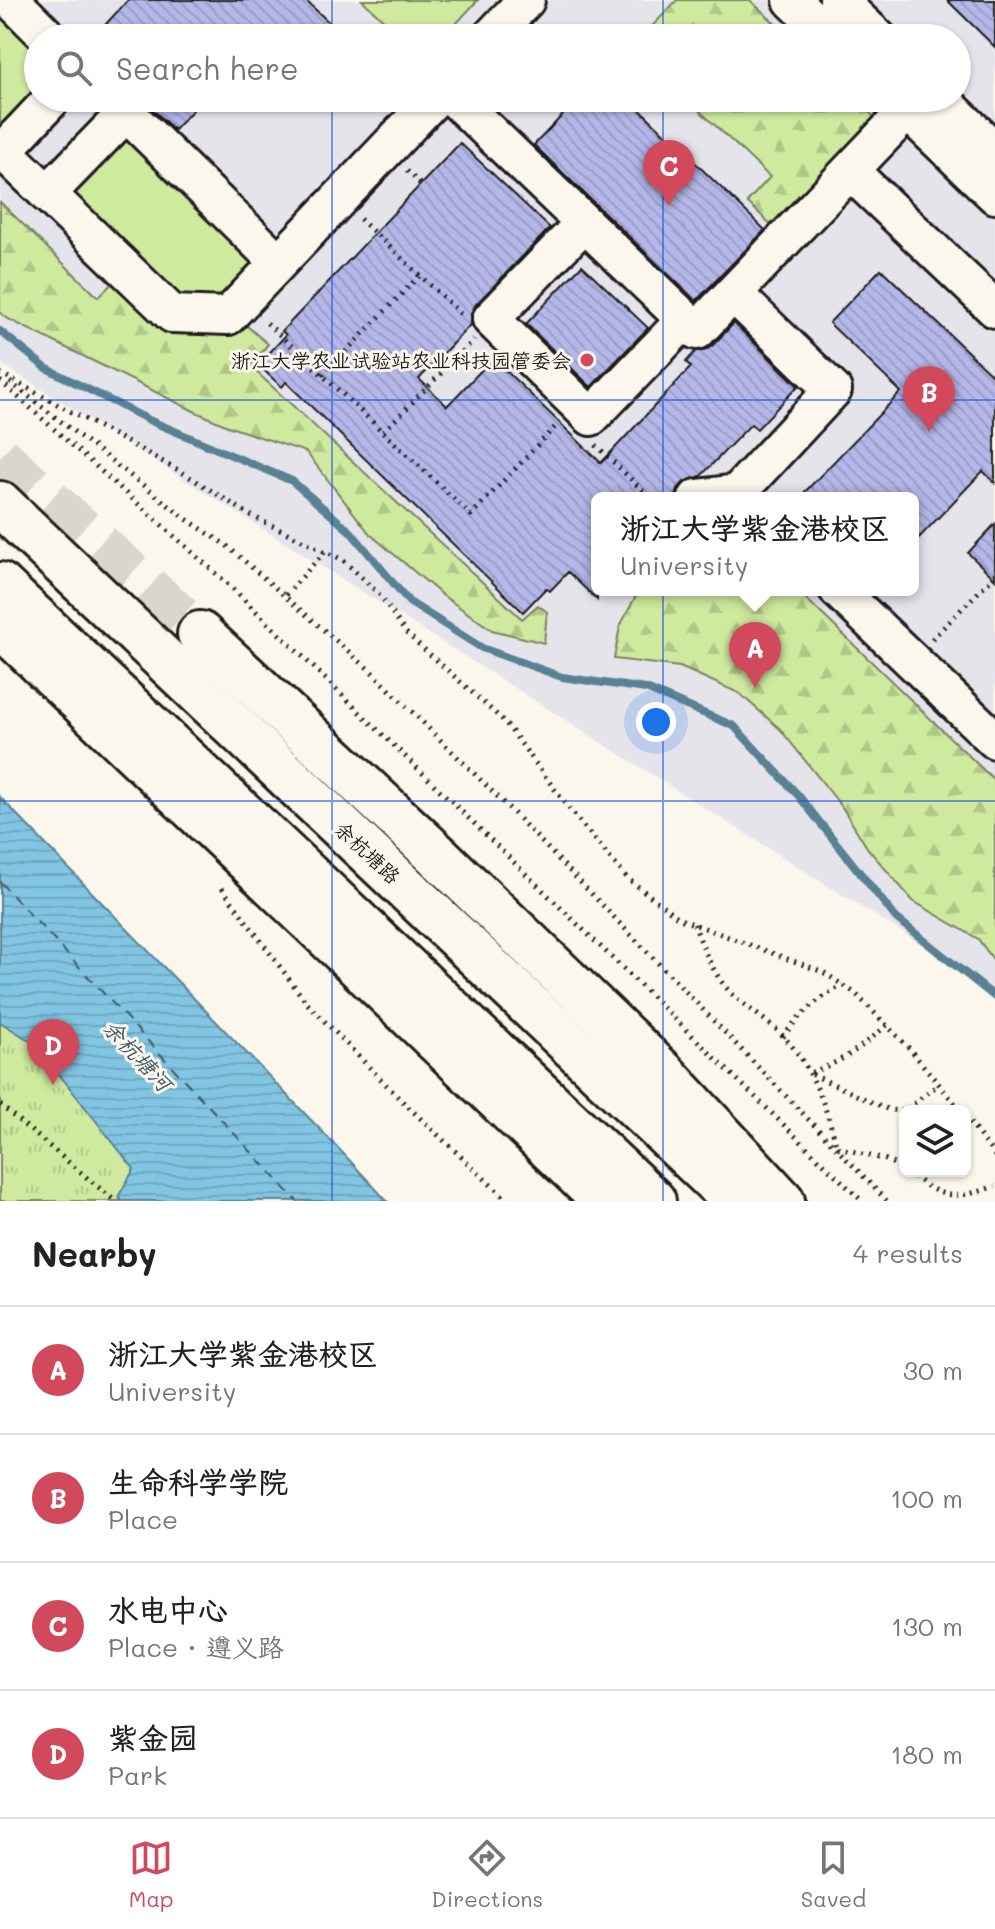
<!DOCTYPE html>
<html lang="en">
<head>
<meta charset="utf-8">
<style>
	:root { --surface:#fff; --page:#f2f2f2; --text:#222; --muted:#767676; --line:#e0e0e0; --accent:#d1495b }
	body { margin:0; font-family:Mali,"LXGW WenKai TC",sans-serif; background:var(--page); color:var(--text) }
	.controls { position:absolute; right:24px; bottom:24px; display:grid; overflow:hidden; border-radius:12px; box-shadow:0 2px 6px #0004 }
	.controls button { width:72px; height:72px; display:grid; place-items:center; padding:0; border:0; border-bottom:2px solid var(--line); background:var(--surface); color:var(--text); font:40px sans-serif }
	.you { position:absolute; left:656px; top:722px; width:28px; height:28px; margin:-20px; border:6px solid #fff; border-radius:50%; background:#1a73e8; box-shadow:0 0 0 12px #1a73e833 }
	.badge { display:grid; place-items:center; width:52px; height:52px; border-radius:50%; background:var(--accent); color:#fff; font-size:26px; font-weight:700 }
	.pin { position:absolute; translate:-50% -66px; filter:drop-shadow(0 2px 4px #0008) }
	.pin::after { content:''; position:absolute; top:42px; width:28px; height:24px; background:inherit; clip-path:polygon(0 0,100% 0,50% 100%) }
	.popup { position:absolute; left:591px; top:492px; width:328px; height:104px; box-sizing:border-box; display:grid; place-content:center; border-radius:12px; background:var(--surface); filter:drop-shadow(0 2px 6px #0005); font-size:26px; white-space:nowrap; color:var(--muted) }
	.popup b { font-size:30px; color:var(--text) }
	.popup::after { content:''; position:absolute; left:50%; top:100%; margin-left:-16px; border:16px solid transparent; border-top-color:var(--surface) }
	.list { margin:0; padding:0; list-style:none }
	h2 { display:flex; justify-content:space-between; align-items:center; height:104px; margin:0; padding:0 32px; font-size:34px }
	h2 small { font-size:26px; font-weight:400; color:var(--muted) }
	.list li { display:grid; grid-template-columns:52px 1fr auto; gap:24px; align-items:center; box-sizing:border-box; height:128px; padding:0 32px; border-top:2px solid var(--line) }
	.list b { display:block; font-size:30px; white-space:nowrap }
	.list p { margin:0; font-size:26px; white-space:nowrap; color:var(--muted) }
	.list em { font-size:26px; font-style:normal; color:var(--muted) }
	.icon { flex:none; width:44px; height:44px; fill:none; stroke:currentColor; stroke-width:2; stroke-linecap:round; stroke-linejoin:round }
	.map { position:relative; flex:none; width:995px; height:1201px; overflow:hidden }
	.search { position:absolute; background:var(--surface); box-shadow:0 2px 6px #0004; left:24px; right:24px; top:24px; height:88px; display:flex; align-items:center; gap:20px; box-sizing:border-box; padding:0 28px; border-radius:44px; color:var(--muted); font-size:30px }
	.sheet { height:616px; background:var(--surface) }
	nav { display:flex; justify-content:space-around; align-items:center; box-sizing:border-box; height:112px; border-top:2px solid var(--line); background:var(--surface); font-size:22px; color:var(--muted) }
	nav a { display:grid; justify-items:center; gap:4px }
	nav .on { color:var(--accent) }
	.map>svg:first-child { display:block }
	.built { fill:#e6e4eb; fill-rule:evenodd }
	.grass { fill:#cfe99f; stroke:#76825e; stroke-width:2 }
	.forest { fill:url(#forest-firs); stroke:#76825e; stroke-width:2 }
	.park { fill:url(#park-tufts); stroke:#76825e; stroke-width:2 }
	.water { fill:url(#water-rules); stroke:#598193; stroke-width:2 }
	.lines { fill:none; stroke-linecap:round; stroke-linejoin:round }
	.stream { stroke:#598193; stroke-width:8 }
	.ferry { stroke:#3f5761; stroke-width:2; stroke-dasharray:10 8; stroke-linecap:butt }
	.building { fill:url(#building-back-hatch); stroke:#1c1c1c; stroke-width:2 }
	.highway-tunnel { stroke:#dad6cd; stroke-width:44; stroke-dasharray:44 22; stroke-linecap:butt }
	.minor-casing { stroke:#1c1c1c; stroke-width:42 }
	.major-casing { stroke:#1c1c1c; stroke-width:50 }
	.highway-casing { stroke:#1c1c1c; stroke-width:50 }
	.path { stroke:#1c1c1c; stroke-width:5; stroke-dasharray:2 6; stroke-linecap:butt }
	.minor { stroke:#fbf7ec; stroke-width:36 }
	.major { stroke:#fbf7ec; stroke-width:44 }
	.highway { stroke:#fbf7ec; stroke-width:44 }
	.grid { fill:none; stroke:#1d4ed8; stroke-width:2; stroke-opacity:0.55 }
	.poi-dot { fill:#d1495b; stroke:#fbf7ec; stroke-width:3 }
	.labels { text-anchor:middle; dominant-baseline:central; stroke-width:6; stroke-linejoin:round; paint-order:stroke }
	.poi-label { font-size:20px; fill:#1c1c1c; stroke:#fbf7ec; text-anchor:end }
	.street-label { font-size:20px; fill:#1c1c1c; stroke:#fbf7ec }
	.water-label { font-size:22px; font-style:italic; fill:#3f5761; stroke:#fbf7ec }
</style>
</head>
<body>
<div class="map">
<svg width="995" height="1201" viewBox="0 0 995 1201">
	<defs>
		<pattern id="forest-firs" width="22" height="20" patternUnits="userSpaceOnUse" patternTransform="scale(2)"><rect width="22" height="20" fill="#cfe99f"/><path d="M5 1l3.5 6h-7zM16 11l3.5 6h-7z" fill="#b1c788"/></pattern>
		<pattern id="park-tufts" width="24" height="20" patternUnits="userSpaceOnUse" patternTransform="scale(2)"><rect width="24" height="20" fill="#cfe99f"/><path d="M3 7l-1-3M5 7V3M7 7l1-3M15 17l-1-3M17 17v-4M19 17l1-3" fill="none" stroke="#b1c788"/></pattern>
		<pattern id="water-rules" width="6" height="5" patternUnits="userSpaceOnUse" patternTransform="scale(2)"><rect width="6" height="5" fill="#81c5e2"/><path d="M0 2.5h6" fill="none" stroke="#6fa9c1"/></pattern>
		<pattern id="building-back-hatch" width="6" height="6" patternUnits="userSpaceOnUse" patternTransform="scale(2)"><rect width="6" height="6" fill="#b4b7e8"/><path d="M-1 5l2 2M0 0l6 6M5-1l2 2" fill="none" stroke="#9a9dc6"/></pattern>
	</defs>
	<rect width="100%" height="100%" fill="#fbf7ec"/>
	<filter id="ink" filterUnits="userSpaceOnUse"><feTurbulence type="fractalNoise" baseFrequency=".0125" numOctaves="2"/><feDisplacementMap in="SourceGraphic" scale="16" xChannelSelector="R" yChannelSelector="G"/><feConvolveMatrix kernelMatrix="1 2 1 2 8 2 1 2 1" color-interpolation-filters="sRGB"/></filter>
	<g filter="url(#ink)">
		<path class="built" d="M 0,0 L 995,0 L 995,996 L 990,988 L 0,363 ZM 38,38 L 957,38 L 957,98 L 38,98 ZM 597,498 L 913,498 L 913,590 L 597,590 Z"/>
		<path class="grass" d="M 362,0 L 478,0 L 443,38 L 403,38 Z
			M 0,4 L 38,41 L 38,93 L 3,130 L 0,127 Z
			M 128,129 L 265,261 L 220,305 L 184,304 L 67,191 Z"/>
		<path class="forest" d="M 677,0 L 750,0 L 791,38 L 641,38 Z
			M 686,98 L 854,98 L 883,125 L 781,234 L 747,202 L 770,177 Z
			M 0,202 L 98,297 L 119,277 L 240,320 L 268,344 L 250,366 L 522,619 L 538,605 L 547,612 L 544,643 L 492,630 L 442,595 L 370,534 L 306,452 L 230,427 L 196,412 L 10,320 L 0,313 Z
			M 639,590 L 797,590 L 995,781 L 995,962 L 978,939 L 913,901 L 868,849 L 842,807 L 780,729 L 739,693 L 680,667 L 614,659 L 620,626 Z"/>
		<path class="park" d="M 0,969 L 214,1201 L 0,1201 Z"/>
		<path class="water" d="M 0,797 L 339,1149 L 387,1201 L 122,1201 L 118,1197 L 134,1169 L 35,1044 L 0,1022 Z"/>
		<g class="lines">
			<path class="stream" d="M 0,331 L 46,368 L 151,421 L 292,481 L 351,532 L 409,602 L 482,648 L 562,677 L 646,689 L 734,726 L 798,795 L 896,918 L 995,997"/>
			<path class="ferry" d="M 0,882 L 297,1201"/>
		</g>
		<path class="building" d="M 128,0 L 305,0 L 346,38 L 93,38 Z
			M 947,0 L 995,0 L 995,47 Z
			M 141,98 L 204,98 L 174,130 Z
			M 579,98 L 628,98 L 765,230 L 696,301 L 534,145 Z
			M 460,143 L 550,228 L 476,304 L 471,313 L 471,324 L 419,379 L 447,406 L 493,358 L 601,463 L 691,367 L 686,362 L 696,351 L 704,351 L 712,346 L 734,323 L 798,386 L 757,429 L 751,424 L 701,476 L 684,482 L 678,489 L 676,498 L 597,498 L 597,600 L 568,572 L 550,591 L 546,588 L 523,612 L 286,382 L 282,387 L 258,365 L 286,335 L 282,331 Z
			M 582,265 L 648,328 L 591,387 L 526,324 Z
			M 881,269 L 995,378 L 995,483 L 983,471 L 913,544 L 913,498 L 799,498 L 901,392 L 829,323 Z
			M 995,524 L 995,579 L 968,553 Z"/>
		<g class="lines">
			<path class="highway-tunnel" d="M 0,457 L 200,634"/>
			<g class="minor-casing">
				<path id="minor" d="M 11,0 L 49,38
					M 792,0 L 831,38
					M 838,0 L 878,38
					M 490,38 L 526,0
					M 111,98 L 278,262
					M 454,98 L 697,331 L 907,111
					M 894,98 L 995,195
					M 940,98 L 995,151
					M 0,148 L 172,314 L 228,316 L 435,98
					M 3,151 L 53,98
					M 850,171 L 995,309
					M 47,194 L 126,113
					M 584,223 L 491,319 L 591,417 L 685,320
					M 697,498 L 737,493 L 833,390 L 733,293
					M 838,590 L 995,740"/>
			</g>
			<g class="major-casing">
				<path id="major" d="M 0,504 L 736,1201
					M 0,585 L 653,1201"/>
			</g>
			<g class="highway-casing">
				<path id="highway" d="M 5,629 L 605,1201
					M 200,634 L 440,858 L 663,1073 L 782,1201"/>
			</g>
			<path class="path" d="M 407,171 L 421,185
				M 360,219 L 463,316
				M 267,323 L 383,432 L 474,340
				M 0,373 L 180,471 L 252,516 L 343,560 L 381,596 L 405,632 L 505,722 L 570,810 L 627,878 L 680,919 L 823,972 L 855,993 L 908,1047 L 961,1111
				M 323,375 L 420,275
				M 0,381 L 229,585 L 862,1201
				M 10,382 L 185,518 L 226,545 L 372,672 L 505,804 L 887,1201
				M 383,432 L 471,515 L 558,424
				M 596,445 L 650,498
				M 286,595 L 326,550
				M 932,639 L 993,577
				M 222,888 L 306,1002 L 400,1099 L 508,1201
				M 694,924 C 702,945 710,967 724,985 C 740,1005 766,1018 784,1037 C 813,1068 826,1107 837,1147 L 886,1160 L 905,1170
				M 887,1025 C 862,1047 841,1063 809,1073 L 889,1110 L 904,1111 L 939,1084
				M 783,1037 C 802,1011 815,1001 843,985
				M 0,1105 L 115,1201
				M 965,1116 L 995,1156
				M 901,1168 L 900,1125 L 904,1111
				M 907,1171 C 940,1199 954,1201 995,1186"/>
			<use href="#minor" class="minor"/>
			<use href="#major" class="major"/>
			<use href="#highway" class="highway"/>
		</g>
	</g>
	<path class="grid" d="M 332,0 L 332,38M 663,0 L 663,38M 332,98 L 332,1201M 663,98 L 663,1201M 0,400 L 995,400M 0,801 L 995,801"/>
	<circle class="poi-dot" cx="587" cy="360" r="8"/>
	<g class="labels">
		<g class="poi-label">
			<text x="571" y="360">浙江大学农业试验站农业科技园管委会</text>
		</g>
		<g class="street-label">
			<text transform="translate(368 852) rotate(43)">余杭塘路</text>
		</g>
		<g class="water-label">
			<text transform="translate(138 1055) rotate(47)">余杭塘河</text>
		</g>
	</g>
</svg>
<div class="controls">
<button><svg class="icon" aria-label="layers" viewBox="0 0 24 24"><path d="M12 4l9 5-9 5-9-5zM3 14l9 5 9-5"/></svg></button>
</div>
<div class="you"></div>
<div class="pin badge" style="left:755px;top:688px">A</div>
<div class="popup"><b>浙江大学紫金港校区</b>University</div>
<div class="pin badge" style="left:929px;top:432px">B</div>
<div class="pin badge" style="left:669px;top:206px">C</div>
<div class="pin badge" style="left:53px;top:1085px">D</div>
<div class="search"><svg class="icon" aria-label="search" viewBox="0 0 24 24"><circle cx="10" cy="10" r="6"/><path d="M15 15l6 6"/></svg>Search here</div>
</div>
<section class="sheet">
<h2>Nearby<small>4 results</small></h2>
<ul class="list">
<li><span class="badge">A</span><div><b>浙江大学紫金港校区</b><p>University</p></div><em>30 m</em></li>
<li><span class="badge">B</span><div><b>生命科学学院</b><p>Place</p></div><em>100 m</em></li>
<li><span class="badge">C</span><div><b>水电中心</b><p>Place · 遵义路</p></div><em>130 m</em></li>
<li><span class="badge">D</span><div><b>紫金园</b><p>Park</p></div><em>180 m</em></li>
</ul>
</section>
<nav>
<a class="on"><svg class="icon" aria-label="map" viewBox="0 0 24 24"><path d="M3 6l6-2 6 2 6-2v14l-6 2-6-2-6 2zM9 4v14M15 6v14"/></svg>Map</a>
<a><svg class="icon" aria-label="directions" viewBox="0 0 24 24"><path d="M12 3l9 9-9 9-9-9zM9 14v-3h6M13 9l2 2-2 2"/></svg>Directions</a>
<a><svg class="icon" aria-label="saved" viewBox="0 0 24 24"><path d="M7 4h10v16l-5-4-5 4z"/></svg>Saved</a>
</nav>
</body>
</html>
